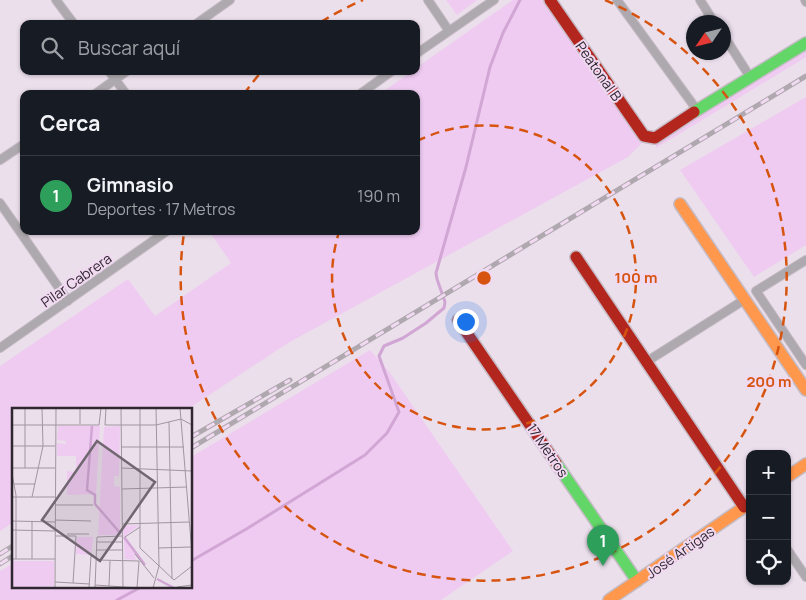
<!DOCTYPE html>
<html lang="es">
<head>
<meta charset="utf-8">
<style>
	:root { --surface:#171b24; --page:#242831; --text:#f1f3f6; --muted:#9ea1a6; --line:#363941; --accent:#1a73e8 }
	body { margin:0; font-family:Manrope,sans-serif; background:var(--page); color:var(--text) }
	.controls { position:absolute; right:15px; bottom:15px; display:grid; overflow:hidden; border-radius:10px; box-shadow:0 1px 4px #0004 }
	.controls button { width:45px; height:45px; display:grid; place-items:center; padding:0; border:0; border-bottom:1px solid var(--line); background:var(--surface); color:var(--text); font:25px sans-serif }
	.compass { position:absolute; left:686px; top:15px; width:45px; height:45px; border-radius:50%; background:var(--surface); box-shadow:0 1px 4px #0004; rotate:235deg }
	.you { position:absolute; left:465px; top:321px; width:18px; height:18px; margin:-12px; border:4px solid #fff; border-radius:50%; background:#1a73e8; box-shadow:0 0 0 8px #1a73e833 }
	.badge { display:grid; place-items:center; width:32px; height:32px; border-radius:50%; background:var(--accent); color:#fff; font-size:16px; font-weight:700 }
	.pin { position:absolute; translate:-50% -41px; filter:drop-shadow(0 1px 2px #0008) }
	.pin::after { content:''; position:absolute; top:26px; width:18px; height:15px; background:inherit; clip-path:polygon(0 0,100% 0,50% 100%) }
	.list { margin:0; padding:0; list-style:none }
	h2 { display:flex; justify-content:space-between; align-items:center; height:65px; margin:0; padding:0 20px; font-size:21px }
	h2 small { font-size:16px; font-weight:400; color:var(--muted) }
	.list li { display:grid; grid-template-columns:32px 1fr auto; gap:15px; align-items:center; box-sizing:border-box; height:80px; padding:0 20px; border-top:1px solid var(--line) }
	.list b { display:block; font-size:19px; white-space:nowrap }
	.list p { margin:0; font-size:16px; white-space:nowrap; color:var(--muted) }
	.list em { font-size:16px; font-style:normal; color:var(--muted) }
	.icon { flex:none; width:28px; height:28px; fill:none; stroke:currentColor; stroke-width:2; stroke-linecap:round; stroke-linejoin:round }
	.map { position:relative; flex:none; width:806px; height:600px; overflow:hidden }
	.search { position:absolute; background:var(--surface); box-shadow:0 1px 4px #0004; left:20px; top:20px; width:400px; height:55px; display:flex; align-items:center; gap:12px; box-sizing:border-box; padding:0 18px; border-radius:10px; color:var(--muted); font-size:19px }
	.panel { position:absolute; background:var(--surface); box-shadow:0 1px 4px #0004; left:20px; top:90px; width:400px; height:145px; border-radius:10px }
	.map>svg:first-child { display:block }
	.green { fill:#efcbf1 }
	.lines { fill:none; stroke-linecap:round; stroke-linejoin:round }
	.stream { stroke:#d1a5d4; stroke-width:3 }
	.street-casing { stroke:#c5bbc5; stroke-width:10 }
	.fast-casing { stroke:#c5bbc5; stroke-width:14 }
	.slow-casing { stroke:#c5bbc5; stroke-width:14 }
	.jam-casing { stroke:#c5bbc5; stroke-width:14 }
	.street { stroke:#aea9ae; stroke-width:8 }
	.fast { stroke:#63d668; stroke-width:11 }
	.slow { stroke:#ff974d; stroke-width:11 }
	.jam { stroke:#b3261e; stroke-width:11 }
	.rail-casing { stroke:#afa8af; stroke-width:5 }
	.rail { stroke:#f0d9f1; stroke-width:3; stroke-dasharray:9; stroke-linecap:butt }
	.ring { fill:none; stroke:#d65410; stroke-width:2.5; stroke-dasharray:9 6 }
	.labels { text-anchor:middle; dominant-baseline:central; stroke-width:4; stroke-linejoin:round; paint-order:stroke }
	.street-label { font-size:14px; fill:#2f2730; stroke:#f0d9f1 }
	.inset-river { fill:none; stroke:#d1a5d4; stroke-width:2.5 }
	.inset-road { fill:none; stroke:#a095a0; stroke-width:1 }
	.view { fill:#716771; fill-opacity:0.15; stroke:#716771; stroke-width:2.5 }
	.inset-edge { fill:none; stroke:#2f2730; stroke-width:2.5 }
	.centre { fill:#d65410; stroke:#f0d9f1; stroke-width:2.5 }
	.ring-label { font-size:15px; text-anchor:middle; font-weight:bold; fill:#d65410; stroke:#f0d9f1; stroke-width:4; stroke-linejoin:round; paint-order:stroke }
</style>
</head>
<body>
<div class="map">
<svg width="806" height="600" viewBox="0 0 806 600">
	<rect width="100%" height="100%" fill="#ebdfeb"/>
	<path class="green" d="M 446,0 L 477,0 L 457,15 Z
		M 513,0 L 542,0 L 642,143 L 628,157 L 288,343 L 188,409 L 14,409 L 14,522 L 0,531 L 0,366 L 128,279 L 155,316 L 231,263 L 209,231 L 416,231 L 416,94 L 380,94 L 412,71 L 416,71 L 416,68 Z
		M 806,49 L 806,57 L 656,148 L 656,144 L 665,137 Z
		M 806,97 L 806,245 L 754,277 L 680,170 Z
		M 370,350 L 390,373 L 513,551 L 441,600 L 0,600 L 0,571 L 14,563 L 14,586 L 191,586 L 191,457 Z"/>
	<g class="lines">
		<path class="stream" d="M 191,561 L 248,528 L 365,455 L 387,433 L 399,412 L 379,356 L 384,346 L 403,338 L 426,323 L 444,308 L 445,302 L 437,279 L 436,273 L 466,167 L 490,67 L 503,33 L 520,0
			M 117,600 L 143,586"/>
		<g class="street-casing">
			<path id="street" d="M 56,0 L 74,24
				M 428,0 L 449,31
				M 617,0 L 697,110
				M 700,0 L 714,22
				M 805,0 L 806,2
				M 196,24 L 230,0
				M 724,36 L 750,77
				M 416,54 L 494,0
				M 109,71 L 126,94
				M 95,94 L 127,71
				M 360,94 L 392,71
				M 0,160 L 24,144
				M 0,203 L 68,301
				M 806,260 L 756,291 L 806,365
				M 0,348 L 167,231
				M 646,362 L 744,300
				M 787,549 L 806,577"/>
		</g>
		<g class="fast-casing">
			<path id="fast" d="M 694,112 L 806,43
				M 556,463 L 637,581"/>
		</g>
		<g class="slow-casing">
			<path id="slow" d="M 680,204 L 806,390
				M 787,477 L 806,464
				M 609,600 L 750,503"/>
		</g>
		<g class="jam-casing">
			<path id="jam" d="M 550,0 L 644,136 L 655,138 L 694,112
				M 576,257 L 744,507
				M 458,320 L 556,463"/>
		</g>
		<use href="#street" class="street"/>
		<use href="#fast" class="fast"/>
		<use href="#slow" class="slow"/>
		<use href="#jam" class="jam"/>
		<g class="rail-casing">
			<path id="rail" d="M 191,437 L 290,380
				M 191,448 L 806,76
				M 0,554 L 14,545
				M 0,564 L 14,555"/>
		</g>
		<use href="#rail" class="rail"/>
	</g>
	<g class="ring">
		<path d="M417 141A152 152 0 1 1 339 232"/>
		<path d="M244 94A303 303 0 0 1 262 71M321 22A303 303 0 0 1 363 0M605 0A303 303 0 1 1 184 233"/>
	</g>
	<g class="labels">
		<g class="street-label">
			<text transform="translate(599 71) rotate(55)">Peatonal B</text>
			<text transform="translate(76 280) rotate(-35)">Pilar Cabrera</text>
			<text transform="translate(548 450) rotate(56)">17 Metros</text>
			<text transform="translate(680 552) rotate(-35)">José Artigas</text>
		</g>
	</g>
	<g transform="translate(12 408)">
		<rect width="180" height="180" fill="#ebdfeb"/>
		<path d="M 46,18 L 88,18 L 84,86 L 55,87 L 55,63 L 64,64 L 64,48 L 45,48 L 45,35 L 54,36 L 54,33 L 45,32 ZM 108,18 L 107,68 L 102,68 L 102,78 L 108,79 L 108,127 L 86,127 L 92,19 ZM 127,117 L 112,129 L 122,144 L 125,143 L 122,147 L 124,152 L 113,151 L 111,118 ZM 65,129 L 81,129 L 79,147 L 64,146 ZM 0,153 L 42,153 L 42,178 L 0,180 Z" fill="#efcbf1"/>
		<path class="inset-river" d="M 80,18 L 75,82 L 83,87 L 83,96 L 109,126M 112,129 L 133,157M 145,171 L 162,180"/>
		<path class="inset-road" d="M 13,0 L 13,60M 68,0 L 68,16M 94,0 L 93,17 L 144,17 L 169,11 L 180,17M 109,0 L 111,180M 128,0 L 128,140 L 162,172 L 180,158M 168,0 L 180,146M 157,14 L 160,171M 0,17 L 87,17 L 89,0M 0,38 L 43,38M 109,39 L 172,39M 0,60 L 43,60M 109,60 L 180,63M 0,66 L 4,87 L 4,151M 2,76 L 23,76M 110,81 L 175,79M 0,89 L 44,89M 20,89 L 31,38 L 30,0M 43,97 L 81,97M 43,112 L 79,113M 0,113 L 43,114M 110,116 L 177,114M 0,122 L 43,123M 55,126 L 77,126M 43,128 L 64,128 L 61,175M 113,129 L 128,119M 85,134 L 110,134M 146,140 L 179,139M 85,142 L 111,142M 123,146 L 142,170M 0,151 L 43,151M 20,151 L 20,113M 85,152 L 127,153 L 125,180M 43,174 L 78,176M 83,177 L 126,180M 97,178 L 98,153M 165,179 L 180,177M 43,180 L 44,0M 77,180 L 79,148M 83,180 L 85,129 L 110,128M 141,180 L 147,158 L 144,0"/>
		<path class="view" d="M 85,33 L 143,74 L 88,153 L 30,112 Z"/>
		<rect width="180" height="180" class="inset-edge"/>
	</g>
	<circle cx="484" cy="278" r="8" class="centre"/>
	<g class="ring-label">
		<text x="636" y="283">100 m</text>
		<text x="769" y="387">200 m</text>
	</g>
</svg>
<div class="controls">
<button>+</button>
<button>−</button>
<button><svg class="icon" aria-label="locate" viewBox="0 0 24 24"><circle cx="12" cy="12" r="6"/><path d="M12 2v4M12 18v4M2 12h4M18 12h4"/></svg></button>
</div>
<svg class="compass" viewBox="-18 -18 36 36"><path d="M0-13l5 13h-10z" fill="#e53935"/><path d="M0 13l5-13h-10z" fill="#9ea1a6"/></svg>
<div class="you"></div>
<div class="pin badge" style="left:603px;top:566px;background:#2e9e5b">1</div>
<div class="search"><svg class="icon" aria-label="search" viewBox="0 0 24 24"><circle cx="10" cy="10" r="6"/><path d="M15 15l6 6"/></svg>Buscar aquí</div>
<section class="panel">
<h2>Cerca<small></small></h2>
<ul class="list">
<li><span class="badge" style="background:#2e9e5b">1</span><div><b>Gimnasio</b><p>Deportes · 17 Metros</p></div><em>190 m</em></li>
</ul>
</section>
</div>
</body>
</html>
